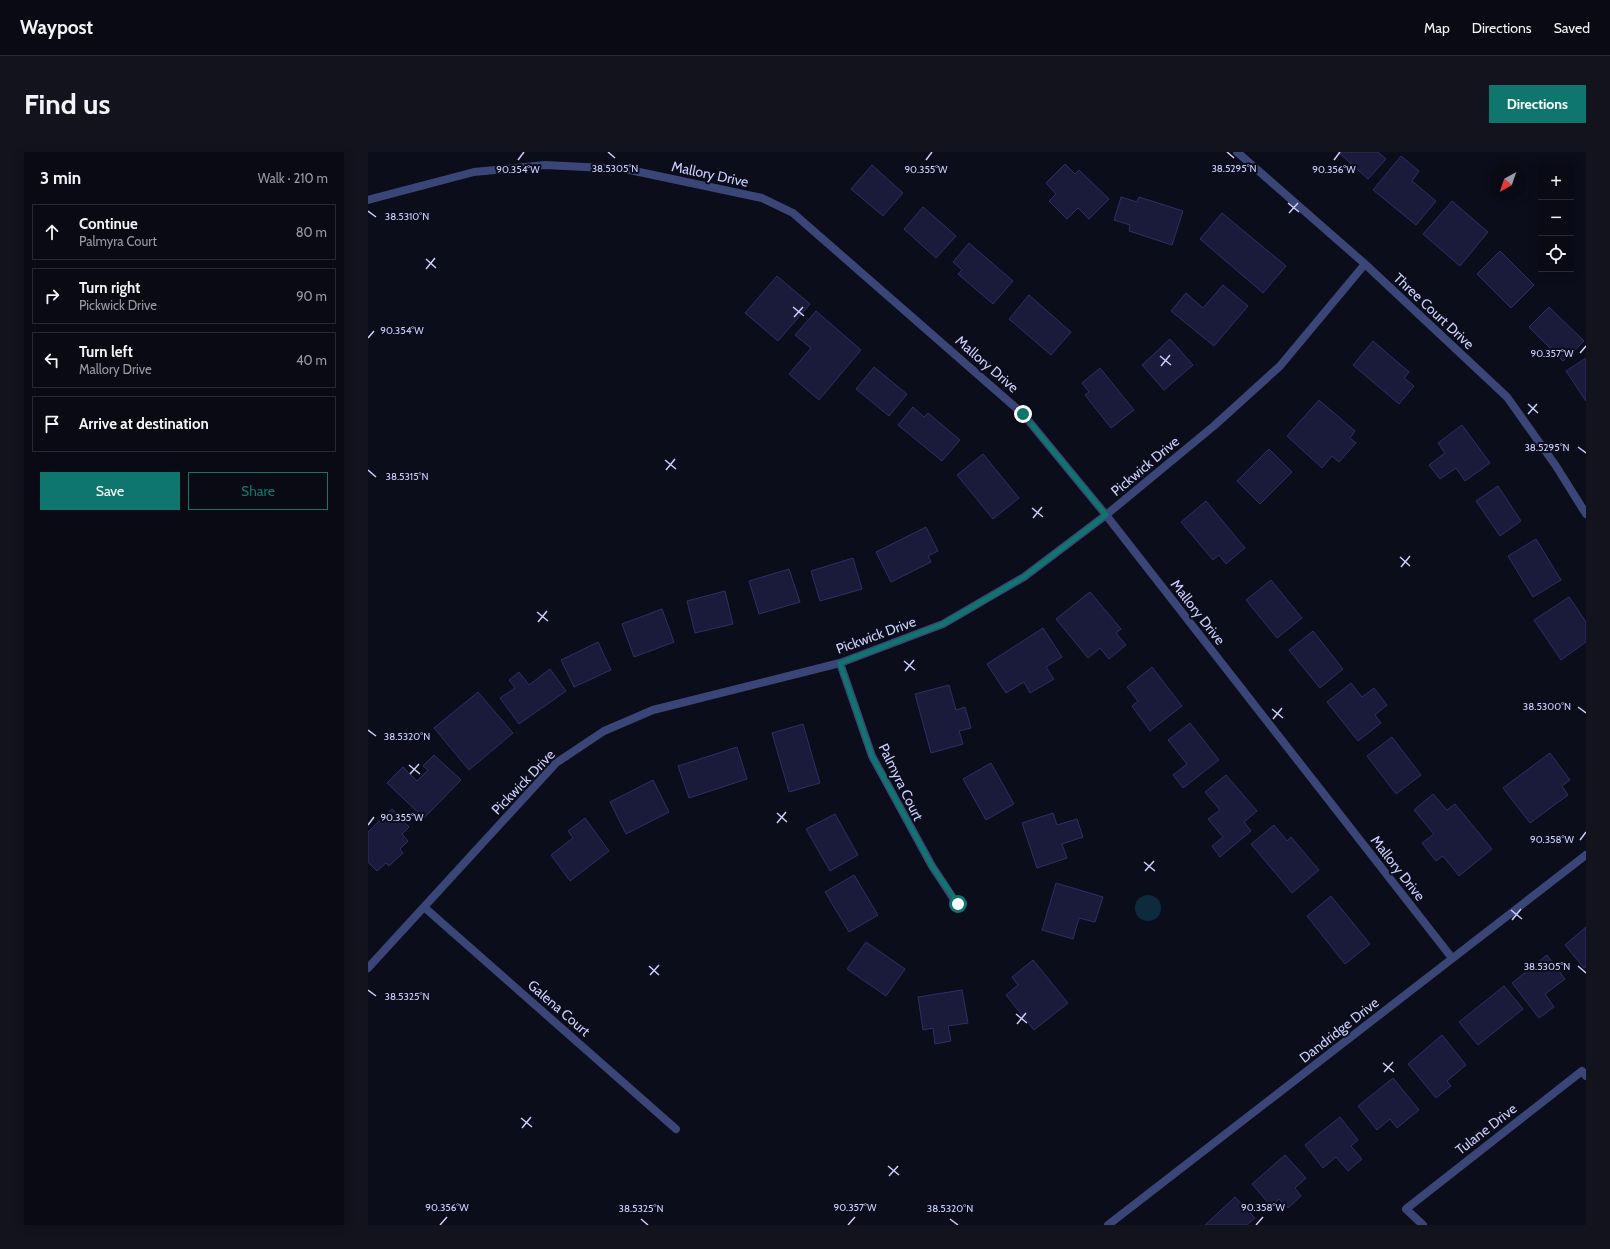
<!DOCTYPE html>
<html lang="en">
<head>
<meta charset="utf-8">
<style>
	:root { --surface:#090a14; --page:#12131d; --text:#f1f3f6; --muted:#999aa0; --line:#292b34; --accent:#0f766e }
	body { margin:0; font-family:Cabin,sans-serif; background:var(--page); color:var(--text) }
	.controls { position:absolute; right:12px; top:12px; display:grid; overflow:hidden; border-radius:0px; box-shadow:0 2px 10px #0003 }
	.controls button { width:36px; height:36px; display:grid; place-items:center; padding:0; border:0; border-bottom:1px solid var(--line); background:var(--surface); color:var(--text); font:20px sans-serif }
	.compass { position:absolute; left:1122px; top:12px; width:36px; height:36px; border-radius:50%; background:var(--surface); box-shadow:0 2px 10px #0003; rotate:220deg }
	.stop { position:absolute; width:12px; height:12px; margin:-9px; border:3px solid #0f766e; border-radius:50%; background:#fff }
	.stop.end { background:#0f766e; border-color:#fff; box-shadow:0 1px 4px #0008 }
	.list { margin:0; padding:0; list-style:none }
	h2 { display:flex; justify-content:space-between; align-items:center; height:52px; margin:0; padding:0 16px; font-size:17px }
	h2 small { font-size:13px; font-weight:400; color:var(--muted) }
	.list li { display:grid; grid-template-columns:26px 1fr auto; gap:12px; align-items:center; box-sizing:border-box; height:56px; margin:0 8px 8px; padding:0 8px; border:1px solid var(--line); border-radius:0px }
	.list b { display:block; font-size:15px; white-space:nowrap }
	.list p { margin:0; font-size:13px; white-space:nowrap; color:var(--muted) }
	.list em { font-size:13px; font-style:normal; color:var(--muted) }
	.actions { display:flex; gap:8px; padding:12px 16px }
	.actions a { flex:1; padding:9px 0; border:1px solid var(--accent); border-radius:0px; text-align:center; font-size:14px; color:var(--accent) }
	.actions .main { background:var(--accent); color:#fff }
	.icon { flex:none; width:22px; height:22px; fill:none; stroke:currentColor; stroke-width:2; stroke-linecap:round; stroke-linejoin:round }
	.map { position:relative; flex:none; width:1218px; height:1073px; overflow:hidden; border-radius:0px }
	header { display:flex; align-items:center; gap:24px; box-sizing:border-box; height:56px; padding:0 20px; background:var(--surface); border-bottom:1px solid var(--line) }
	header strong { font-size:19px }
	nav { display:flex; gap:22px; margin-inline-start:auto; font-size:14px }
	.intro { display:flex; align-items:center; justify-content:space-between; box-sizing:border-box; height:96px; padding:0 24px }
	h1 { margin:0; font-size:28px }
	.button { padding:10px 18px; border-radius:0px; background:var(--accent); color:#fff; font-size:14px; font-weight:700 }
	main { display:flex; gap:24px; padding:0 24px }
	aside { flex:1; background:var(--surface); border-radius:0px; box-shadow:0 2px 10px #0003 }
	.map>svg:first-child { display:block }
	.water { fill:#0e2b3e }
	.building { fill:#1a1b3b; stroke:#2d2f66 }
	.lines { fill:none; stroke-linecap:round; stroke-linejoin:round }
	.minor { stroke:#3a4678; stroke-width:8 }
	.route { stroke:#0f766e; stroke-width:5 }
	.ticks { fill:none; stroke:#cad0fc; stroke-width:1.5 }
	.labels { text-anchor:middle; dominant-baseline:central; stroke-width:4; stroke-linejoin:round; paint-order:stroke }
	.street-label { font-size:14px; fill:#cad0fc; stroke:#0c0d1b }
	.ticks-label { font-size:10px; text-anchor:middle; fill:#cad0fc; stroke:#0c0d1b; stroke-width:4; stroke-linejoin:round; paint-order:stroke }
</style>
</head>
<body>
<header>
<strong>Waypost</strong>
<nav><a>Map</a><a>Directions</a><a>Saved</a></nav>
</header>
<div class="intro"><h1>Find us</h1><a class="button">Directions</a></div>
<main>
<aside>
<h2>3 min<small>Walk · 210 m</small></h2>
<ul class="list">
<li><svg class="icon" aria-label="ahead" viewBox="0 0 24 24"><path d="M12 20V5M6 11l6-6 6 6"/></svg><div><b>Continue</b><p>Palmyra Court</p></div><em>80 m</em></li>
<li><svg class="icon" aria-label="right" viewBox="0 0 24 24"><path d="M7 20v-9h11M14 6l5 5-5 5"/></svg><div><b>Turn right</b><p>Pickwick Drive</p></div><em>90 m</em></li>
<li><svg class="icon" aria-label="left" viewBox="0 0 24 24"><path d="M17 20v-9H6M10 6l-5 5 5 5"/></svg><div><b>Turn left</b><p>Mallory Drive</p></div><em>40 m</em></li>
<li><svg class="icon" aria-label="arrive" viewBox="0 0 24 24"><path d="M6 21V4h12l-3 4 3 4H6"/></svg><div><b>Arrive at destination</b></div></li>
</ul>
<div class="actions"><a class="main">Save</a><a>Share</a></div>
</aside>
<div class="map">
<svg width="1218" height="1073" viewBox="0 0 1218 1073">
	<rect width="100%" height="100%" fill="#0c0d1b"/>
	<path class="water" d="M767 756a13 13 0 1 1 26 0a13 13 0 1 1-26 0Z"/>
	<path class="building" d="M 970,0 L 1010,0 L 1018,7 L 1000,27 Z
		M 1033,4 L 1051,19 L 1044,29 L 1068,49 L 1048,73 L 1005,38 Z
		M 697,12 L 707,22 L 711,18 L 741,47 L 721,67 L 710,56 L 699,67 L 681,49 L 688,42 L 678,31 Z
		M 504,13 L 535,41 L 515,64 L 483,37 Z
		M 753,45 L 769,50 L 771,45 L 815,59 L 804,93 L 761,79 L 762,73 L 746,68 Z
		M 1084,49 L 1120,80 L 1092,114 L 1055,82 Z
		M 555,55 L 588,84 L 568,106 L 536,77 Z
		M 854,61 L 918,114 L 895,141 L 832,87 Z
		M 601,91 L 645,129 L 625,152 L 590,122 L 594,118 L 585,110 Z
		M 1132,99 L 1166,133 L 1143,156 L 1109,122 Z
		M 409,124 L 442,152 L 410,189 L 377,161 Z
		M 855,133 L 880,154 L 846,194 L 803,159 L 818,141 L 835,156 Z
		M 661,143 L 703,180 L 683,203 L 641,167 Z
		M 1181,155 L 1216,189 L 1195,209 L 1161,175 Z
		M 448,159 L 493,198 L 451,248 L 421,222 L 443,196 L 427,183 Z
		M 802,187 L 825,213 L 796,238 L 774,213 Z
		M 1005,189 L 1041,220 L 1036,226 L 1046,234 L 1031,252 L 985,213 Z
		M 1218,206 L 1218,249 L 1198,219 Z
		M 506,215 L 539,242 L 521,264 L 488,237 Z
		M 732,216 L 766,258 L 743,276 L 717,243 L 721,240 L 714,231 Z
		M 951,248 L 987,279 L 982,286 L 988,291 L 971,310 L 964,304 L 954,316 L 919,284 Z
		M 545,255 L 556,265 L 560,261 L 592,288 L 574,309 L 530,273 Z
		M 1094,273 L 1122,311 L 1097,329 L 1088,316 L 1072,327 L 1061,313 L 1077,301 L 1070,291 Z
		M 901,297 L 924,320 L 892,352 L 869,329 Z
		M 615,302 L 651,346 L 625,367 L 589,323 Z
		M 1130,334 L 1153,369 L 1132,384 L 1108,349 Z
		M 838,349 L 877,396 L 858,412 L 851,403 L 845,408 L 813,370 Z
		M 558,375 L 570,399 L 560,404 L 563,410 L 523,430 L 508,400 Z
		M 1168,387 L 1193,428 L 1165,445 L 1140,404 Z
		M 485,406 L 494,437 L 452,449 L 443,419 Z
		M 421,417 L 432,450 L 391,462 L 381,429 Z
		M 903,428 L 934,466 L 909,486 L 878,448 Z
		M 357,439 L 365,472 L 327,481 L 319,449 Z
		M 722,440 L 753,477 L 748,481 L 758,493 L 741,507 L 732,496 L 720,506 L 688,467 Z
		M 1201,445 L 1218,470 L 1218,490 L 1193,508 L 1166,468 Z
		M 294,457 L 306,490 L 266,505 L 254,472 Z
		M 675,476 L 694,505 L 678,515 L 686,527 L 662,541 L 656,530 L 638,541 L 619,512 Z
		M 945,479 L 975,517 L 952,536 L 921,498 Z
		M 230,490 L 243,518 L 206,535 L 193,508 Z
		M 784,515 L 814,554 L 782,579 L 764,554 L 770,549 L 759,535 Z
		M 182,517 L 198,539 L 151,572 L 132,546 L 147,536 L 141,528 L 151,520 L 161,533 Z
		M 983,531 L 994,545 L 1006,536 L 1019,553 L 1007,563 L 1013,571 L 990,589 L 959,550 Z
		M 581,533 L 588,558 L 597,555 L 603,576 L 591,579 L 595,592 L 563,601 L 547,542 Z
		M 110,540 L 145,581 L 101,618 L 66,576 Z
		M 822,571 L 851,608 L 815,636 L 805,623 L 819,612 L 800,588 Z
		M 435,572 L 452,631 L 421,640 L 404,581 Z
		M 1024,585 L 1053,623 L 1028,642 L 999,604 Z
		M 369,595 L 379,627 L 321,646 L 310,614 Z
		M 1182,601 L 1202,628 L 1194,634 L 1200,643 L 1162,671 L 1135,636 Z
		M 66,603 L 93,628 L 56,666 L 19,631 L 35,615 L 49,629 L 60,618 L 55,614 Z
		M 623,611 L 646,652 L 618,668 L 595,627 Z
		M 858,623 L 889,659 L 876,670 L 883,679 L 852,705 L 844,694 L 855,685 L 840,667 L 852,658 L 837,640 Z
		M 285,628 L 301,660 L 258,682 L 242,650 Z
		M 1065,642 L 1079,658 L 1087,652 L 1124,697 L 1091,724 L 1075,704 L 1068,709 L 1054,691 L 1066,682 L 1046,658 Z
		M 24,657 L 41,675 L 34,682 L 40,689 L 32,697 L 35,701 L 21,714 L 18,711 L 9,719 L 0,710 L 0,680 Z
		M 685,661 L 689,673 L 709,667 L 715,685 L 694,692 L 699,706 L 669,716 L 654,671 Z
		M 467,662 L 490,703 L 462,719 L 438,677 Z
		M 217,666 L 241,699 L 202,729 L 183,703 L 205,686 L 200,679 Z
		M 906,673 L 919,689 L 923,685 L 951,718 L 924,741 L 883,692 Z
		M 486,723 L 510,763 L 481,780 L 457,740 Z
		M 688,731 L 735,745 L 727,770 L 711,766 L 705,787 L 674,778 Z
		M 963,744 L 1002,792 L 977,812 L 939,764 Z
		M 1218,775 L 1218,815 L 1216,816 L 1197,793 Z
		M 498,790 L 537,817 L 518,844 L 479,817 Z
		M 1179,803 L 1197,827 L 1177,842 L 1186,855 L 1171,866 L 1144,831 Z
		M 665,808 L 700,851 L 666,878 L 638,843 L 650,833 L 644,825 Z
		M 1136,834 L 1155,857 L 1110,893 L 1091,870 Z
		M 594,838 L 600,871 L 580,874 L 583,889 L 567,892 L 565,876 L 555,878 L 550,845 Z
		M 1074,883 L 1098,913 L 1079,929 L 1083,934 L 1068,946 L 1040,912 Z
		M 1025,926 L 1051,958 L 1029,976 L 1022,967 L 1009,978 L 990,954 Z
		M 972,965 L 990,988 L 983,994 L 994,1007 L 980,1019 L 968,1005 L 955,1016 L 937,993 Z
		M 917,1003 L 938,1026 L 927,1036 L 933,1044 L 920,1056 L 911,1047 L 903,1054 L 884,1032 Z
		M 867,1045 L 887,1066 L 879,1073 L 837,1073 Z"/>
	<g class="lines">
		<path class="minor" d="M 869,0 L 997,112 L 1139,245 L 1188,314 L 1218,362
			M 0,48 L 106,20 L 177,13 L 257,17 L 394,46 L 425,61 L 655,262 L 738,363 L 1084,806
			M 472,511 L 504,604 L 564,714 L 589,752
			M 56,755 L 308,977
			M 0,816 L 188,611 L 236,579 L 285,558 L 472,511 L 575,472 L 656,425 L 738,363 L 847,273 L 912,214 L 997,112
			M 740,1073 L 1218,703
			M 1055,1073 L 1038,1057 L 1214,919 L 1218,924"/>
	</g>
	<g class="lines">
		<path class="route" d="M 590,752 L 564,714 L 504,604 L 472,511 L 575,472 L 656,425 L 738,363 L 655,262"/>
	</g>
	<path class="ticks" d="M 240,0 L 247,6M 859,0 L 866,6M 150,8 L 156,0M 558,8 L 564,0M 966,8 L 972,0M 920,51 L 931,60M 0,59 L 8,65M 921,61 L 930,51M 58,107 L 68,116M 58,117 L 67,106M 425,155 L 436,164M 426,165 L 435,155M 0,186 L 6,179M 1212,201 L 1218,194M 792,204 L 803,213M 793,214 L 802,203M 1160,252 L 1170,261M 1160,262 L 1169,252M 1210,295 L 1218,301M 297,308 L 308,317M 0,318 L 8,325M 298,318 L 307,307M 664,356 L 675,365M 665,366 L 674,355M 1032,405 L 1042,414M 1033,415 L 1042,404M 169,460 L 180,469M 170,470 L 179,459M 536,509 L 547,518M 537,519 L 546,508M 1210,555 L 1218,561M 904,557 L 915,566M 905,567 L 914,556M 0,578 L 8,584M 41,613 L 52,622M 42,622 L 51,612M 409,661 L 419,670M 409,671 L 418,660M 0,673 L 6,665M 1212,688 L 1218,680M 776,710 L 787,719M 777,719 L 786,709M 1143,758 L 1154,767M 1144,768 L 1153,757M 281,814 L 291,823M 1210,814 L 1218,821M 282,823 L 291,813M 0,838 L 8,844M 648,862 L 659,871M 649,872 L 658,861M 1015,911 L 1026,920M 1016,920 L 1025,910M 153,966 L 164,975M 154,976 L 163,965M 520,1014 L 531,1023M 521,1024 L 530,1014M 273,1067 L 280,1073M 582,1067 L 590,1073M 72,1073 L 79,1065M 480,1073 L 487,1065M 888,1073 L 895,1065"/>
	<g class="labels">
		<g class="street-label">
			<text transform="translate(342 22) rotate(12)">Mallory Drive</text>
			<text transform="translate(1066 159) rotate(43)">Three Court Drive</text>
			<text transform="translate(619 212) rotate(41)">Mallory Drive</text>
			<text transform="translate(777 314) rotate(-40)">Pickwick Drive</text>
			<text transform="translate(830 460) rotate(52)">Mallory Drive</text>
			<text transform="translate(508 483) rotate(-20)">Pickwick Drive</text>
			<text transform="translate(155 630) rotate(-46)">Pickwick Drive</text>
			<text transform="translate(533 630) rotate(64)">Palmyra Court</text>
			<text transform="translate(1030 716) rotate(52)">Mallory Drive</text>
			<text transform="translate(191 856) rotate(41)">Galena Court</text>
			<text transform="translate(971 878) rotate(-38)">Dandridge Drive</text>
			<text transform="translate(1118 977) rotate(-38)">Tulane Drive</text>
		</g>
	</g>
	<g class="ticks-label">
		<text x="247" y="20">38.5305°N</text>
		<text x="866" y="20">38.5295°N</text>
		<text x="150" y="21">90.354°W</text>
		<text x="558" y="21">90.355°W</text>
		<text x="966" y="21">90.356°W</text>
		<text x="39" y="68">38.5310°N</text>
		<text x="34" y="182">90.354°W</text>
		<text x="1184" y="205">90.357°W</text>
		<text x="1179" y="299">38.5295°N</text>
		<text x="39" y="328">38.5315°N</text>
		<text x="1179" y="558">38.5300°N</text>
		<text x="39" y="588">38.5320°N</text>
		<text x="34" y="669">90.355°W</text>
		<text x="1184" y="691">90.358°W</text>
		<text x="1179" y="818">38.5305°N</text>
		<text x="39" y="848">38.5325°N</text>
		<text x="79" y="1059">90.356°W</text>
		<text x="487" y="1059">90.357°W</text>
		<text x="895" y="1059">90.358°W</text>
		<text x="273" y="1060">38.5325°N</text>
		<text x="582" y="1060">38.5320°N</text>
	</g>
</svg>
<div class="controls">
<button>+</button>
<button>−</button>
<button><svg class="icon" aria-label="locate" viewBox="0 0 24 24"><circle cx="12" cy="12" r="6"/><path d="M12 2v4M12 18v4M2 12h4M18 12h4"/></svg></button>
</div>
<svg class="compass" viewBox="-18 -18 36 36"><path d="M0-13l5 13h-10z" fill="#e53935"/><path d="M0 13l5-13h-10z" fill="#999aa0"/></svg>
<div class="stop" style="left:590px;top:752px"></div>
<div class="stop end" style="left:655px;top:262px"></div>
</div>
</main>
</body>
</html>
